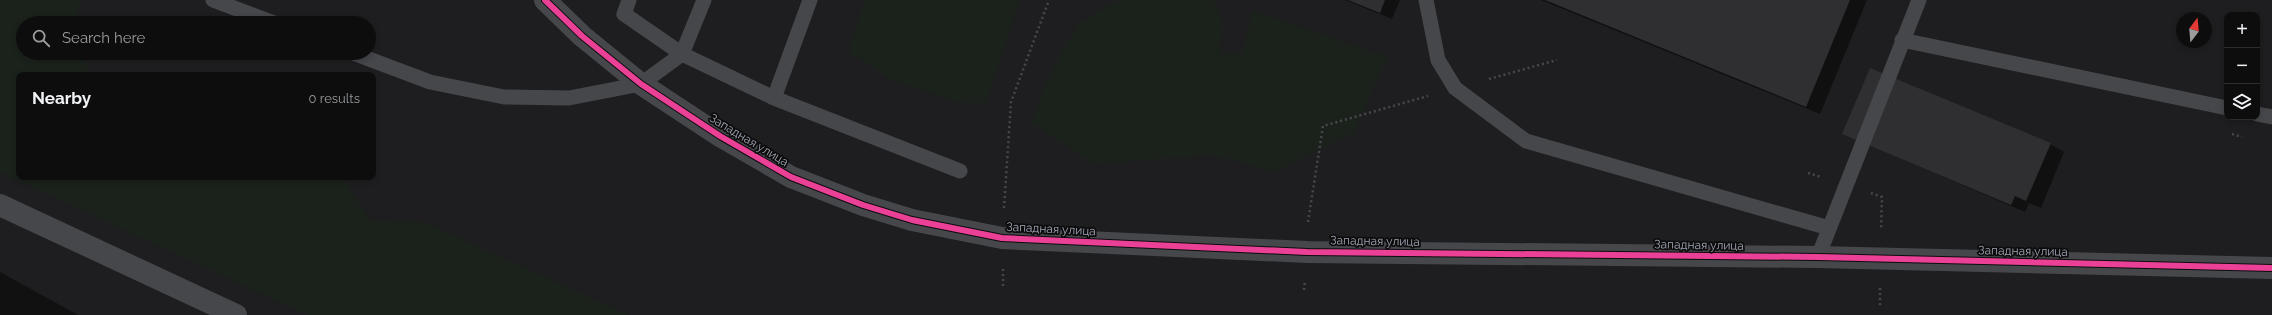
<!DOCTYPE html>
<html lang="en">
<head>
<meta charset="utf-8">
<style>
	:root { --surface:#0d0d0e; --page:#1b1b1c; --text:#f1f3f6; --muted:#9a9c9e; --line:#2d2d2e }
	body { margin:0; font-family:Raleway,sans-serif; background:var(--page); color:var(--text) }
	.controls { position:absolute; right:12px; top:12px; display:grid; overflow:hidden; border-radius:8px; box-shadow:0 2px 6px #0003 }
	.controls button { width:36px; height:36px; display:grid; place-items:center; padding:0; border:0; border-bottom:1px solid var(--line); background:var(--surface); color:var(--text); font:20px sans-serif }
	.compass { position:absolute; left:2176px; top:12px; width:36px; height:36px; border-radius:50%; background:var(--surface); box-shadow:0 2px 6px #0003; rotate:16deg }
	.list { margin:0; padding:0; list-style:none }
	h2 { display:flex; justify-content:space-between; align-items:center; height:52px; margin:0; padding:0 16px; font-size:17px }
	h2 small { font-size:13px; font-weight:400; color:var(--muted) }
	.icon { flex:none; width:22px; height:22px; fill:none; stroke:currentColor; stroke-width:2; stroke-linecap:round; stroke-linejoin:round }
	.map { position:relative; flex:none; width:2272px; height:315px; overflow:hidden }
	.search { position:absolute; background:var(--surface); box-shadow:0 2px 6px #0003; left:16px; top:16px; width:360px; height:44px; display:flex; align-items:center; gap:10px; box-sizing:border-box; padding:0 14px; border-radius:22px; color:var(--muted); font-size:15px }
	.panel { position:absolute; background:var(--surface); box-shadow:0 2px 6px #0003; left:16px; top:72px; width:360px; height:108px; border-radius:8px }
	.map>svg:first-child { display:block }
	.built { fill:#1e1e20; fill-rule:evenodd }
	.green { fill:#1b221c }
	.shadow { fill:#0007 }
	.building { fill:#2f2f32 }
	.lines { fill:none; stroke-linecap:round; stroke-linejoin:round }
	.path { stroke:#47484c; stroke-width:2.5; stroke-dasharray:2 3; stroke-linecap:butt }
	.service { stroke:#45474b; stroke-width:15 }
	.minor { stroke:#45474b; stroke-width:22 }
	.cycleway-casing { stroke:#0c0c0d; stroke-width:8 }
	.cycleway { stroke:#ea4096; stroke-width:6 }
	.labels { text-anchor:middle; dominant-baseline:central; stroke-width:3.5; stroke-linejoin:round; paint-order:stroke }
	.street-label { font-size:12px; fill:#a1a6b5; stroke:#0c0c0d }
</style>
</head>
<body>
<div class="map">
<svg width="2272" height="315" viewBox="0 0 2272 315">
	<rect width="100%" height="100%" fill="#111112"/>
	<path class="built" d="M 0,0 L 2272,0 L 2272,315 L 78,315 L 0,272 ZM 2227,15 L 2257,15 L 2257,117 L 2227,117 ZM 2182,18 L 2206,18 L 2206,42 L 2182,42 ZM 23,23 L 369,23 L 369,53 L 23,53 ZM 19,75 L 373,75 L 373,177 L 19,177 Z"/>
	<path class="green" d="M 0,0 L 82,0 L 73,23 L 23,23 L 23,53 L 79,53 L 92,75 L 19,75 L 19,177 L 342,177 L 370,220 L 426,223 L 629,315 L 307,315 L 0,172 Z
		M 866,0 L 1019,0 L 997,72 L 986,103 L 962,103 L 889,79 L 849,52 L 860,12 Z
		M 1118,0 L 1214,0 L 1223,25 L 1219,54 L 1242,54 L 1253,11 L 1387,57 L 1354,132 L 1275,172 L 1214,155 L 1094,164 L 1031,123 L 1051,71 L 1078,24 Z"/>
	<path class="shadow" d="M 1345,0 L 1400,0 L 1392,19 Z
		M 1541,0 L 1867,0 L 1820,114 Z
		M 1844,134 L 2050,144 L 2064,152 L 2041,208 L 2029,203 L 2025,212 Z"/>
	<path class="building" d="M 1348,0 L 1385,0 L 1380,13 Z
		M 1545,0 L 1850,0 L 1806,107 Z
		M 1870,68 L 2051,143 L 2026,201 L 2015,196 L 2011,205 L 1842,134 Z"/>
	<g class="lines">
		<path class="path" d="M 1489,79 L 1557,60
			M 2232,134 L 2242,137
			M 1808,173 L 1821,177
			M 1871,193 L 1882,197 L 1881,229
			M 1004,208 L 1011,102 L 1049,0
			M 1308,222 L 1323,126 L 1428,96
			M 1003,269 L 1003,288
			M 1880,288 L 1880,305
			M 1304,290 L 1305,281"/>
		<path class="service" d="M 213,0 L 274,23
			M 629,0 L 624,14 L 682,54 L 774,98 L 960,171
			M 1426,0 L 1438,60 L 1455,88 L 1526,141 L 1829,228
			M 1902,40 L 2227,108
			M 353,53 L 430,82 L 504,97 L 569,98 L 641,84 L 682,54 L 704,0
			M 774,98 L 810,0
			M 2257,114 L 2272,117
			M 1818,257 L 1919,0"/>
		<path class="minor" d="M 545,0 L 582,36 L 641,84 L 720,136 L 791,177 L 863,205 L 912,220 L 1002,238 L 1307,252 L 1818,257 L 2272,268
			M 0,205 L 236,315"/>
		<g class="cycleway-casing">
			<path id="cycleway" d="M 545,0 L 582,36 L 641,84 L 720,136 L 791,177 L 863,205 L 912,220 L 1002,238 L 1307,252 L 1818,257 L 2272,268"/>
		</g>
		<use href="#cycleway" class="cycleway"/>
	</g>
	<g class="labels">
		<g class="street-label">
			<text transform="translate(749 140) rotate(31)">Западная улица</text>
			<text transform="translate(1051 229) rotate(3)">Западная улица</text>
			<text transform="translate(1375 241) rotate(1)">Западная улица</text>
			<text transform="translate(1699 245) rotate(1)">Западная улица</text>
			<text transform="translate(2023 251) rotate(1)">Западная улица</text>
		</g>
	</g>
</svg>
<div class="controls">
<button>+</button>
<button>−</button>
<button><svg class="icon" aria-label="layers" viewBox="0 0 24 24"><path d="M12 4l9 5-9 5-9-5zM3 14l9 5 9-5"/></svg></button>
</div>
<svg class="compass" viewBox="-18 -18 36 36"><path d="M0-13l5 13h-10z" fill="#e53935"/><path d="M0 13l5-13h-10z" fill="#9a9c9e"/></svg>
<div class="search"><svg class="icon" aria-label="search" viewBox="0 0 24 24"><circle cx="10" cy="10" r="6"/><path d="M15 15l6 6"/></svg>Search here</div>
<section class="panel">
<h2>Nearby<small>0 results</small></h2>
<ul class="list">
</ul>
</section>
</div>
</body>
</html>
